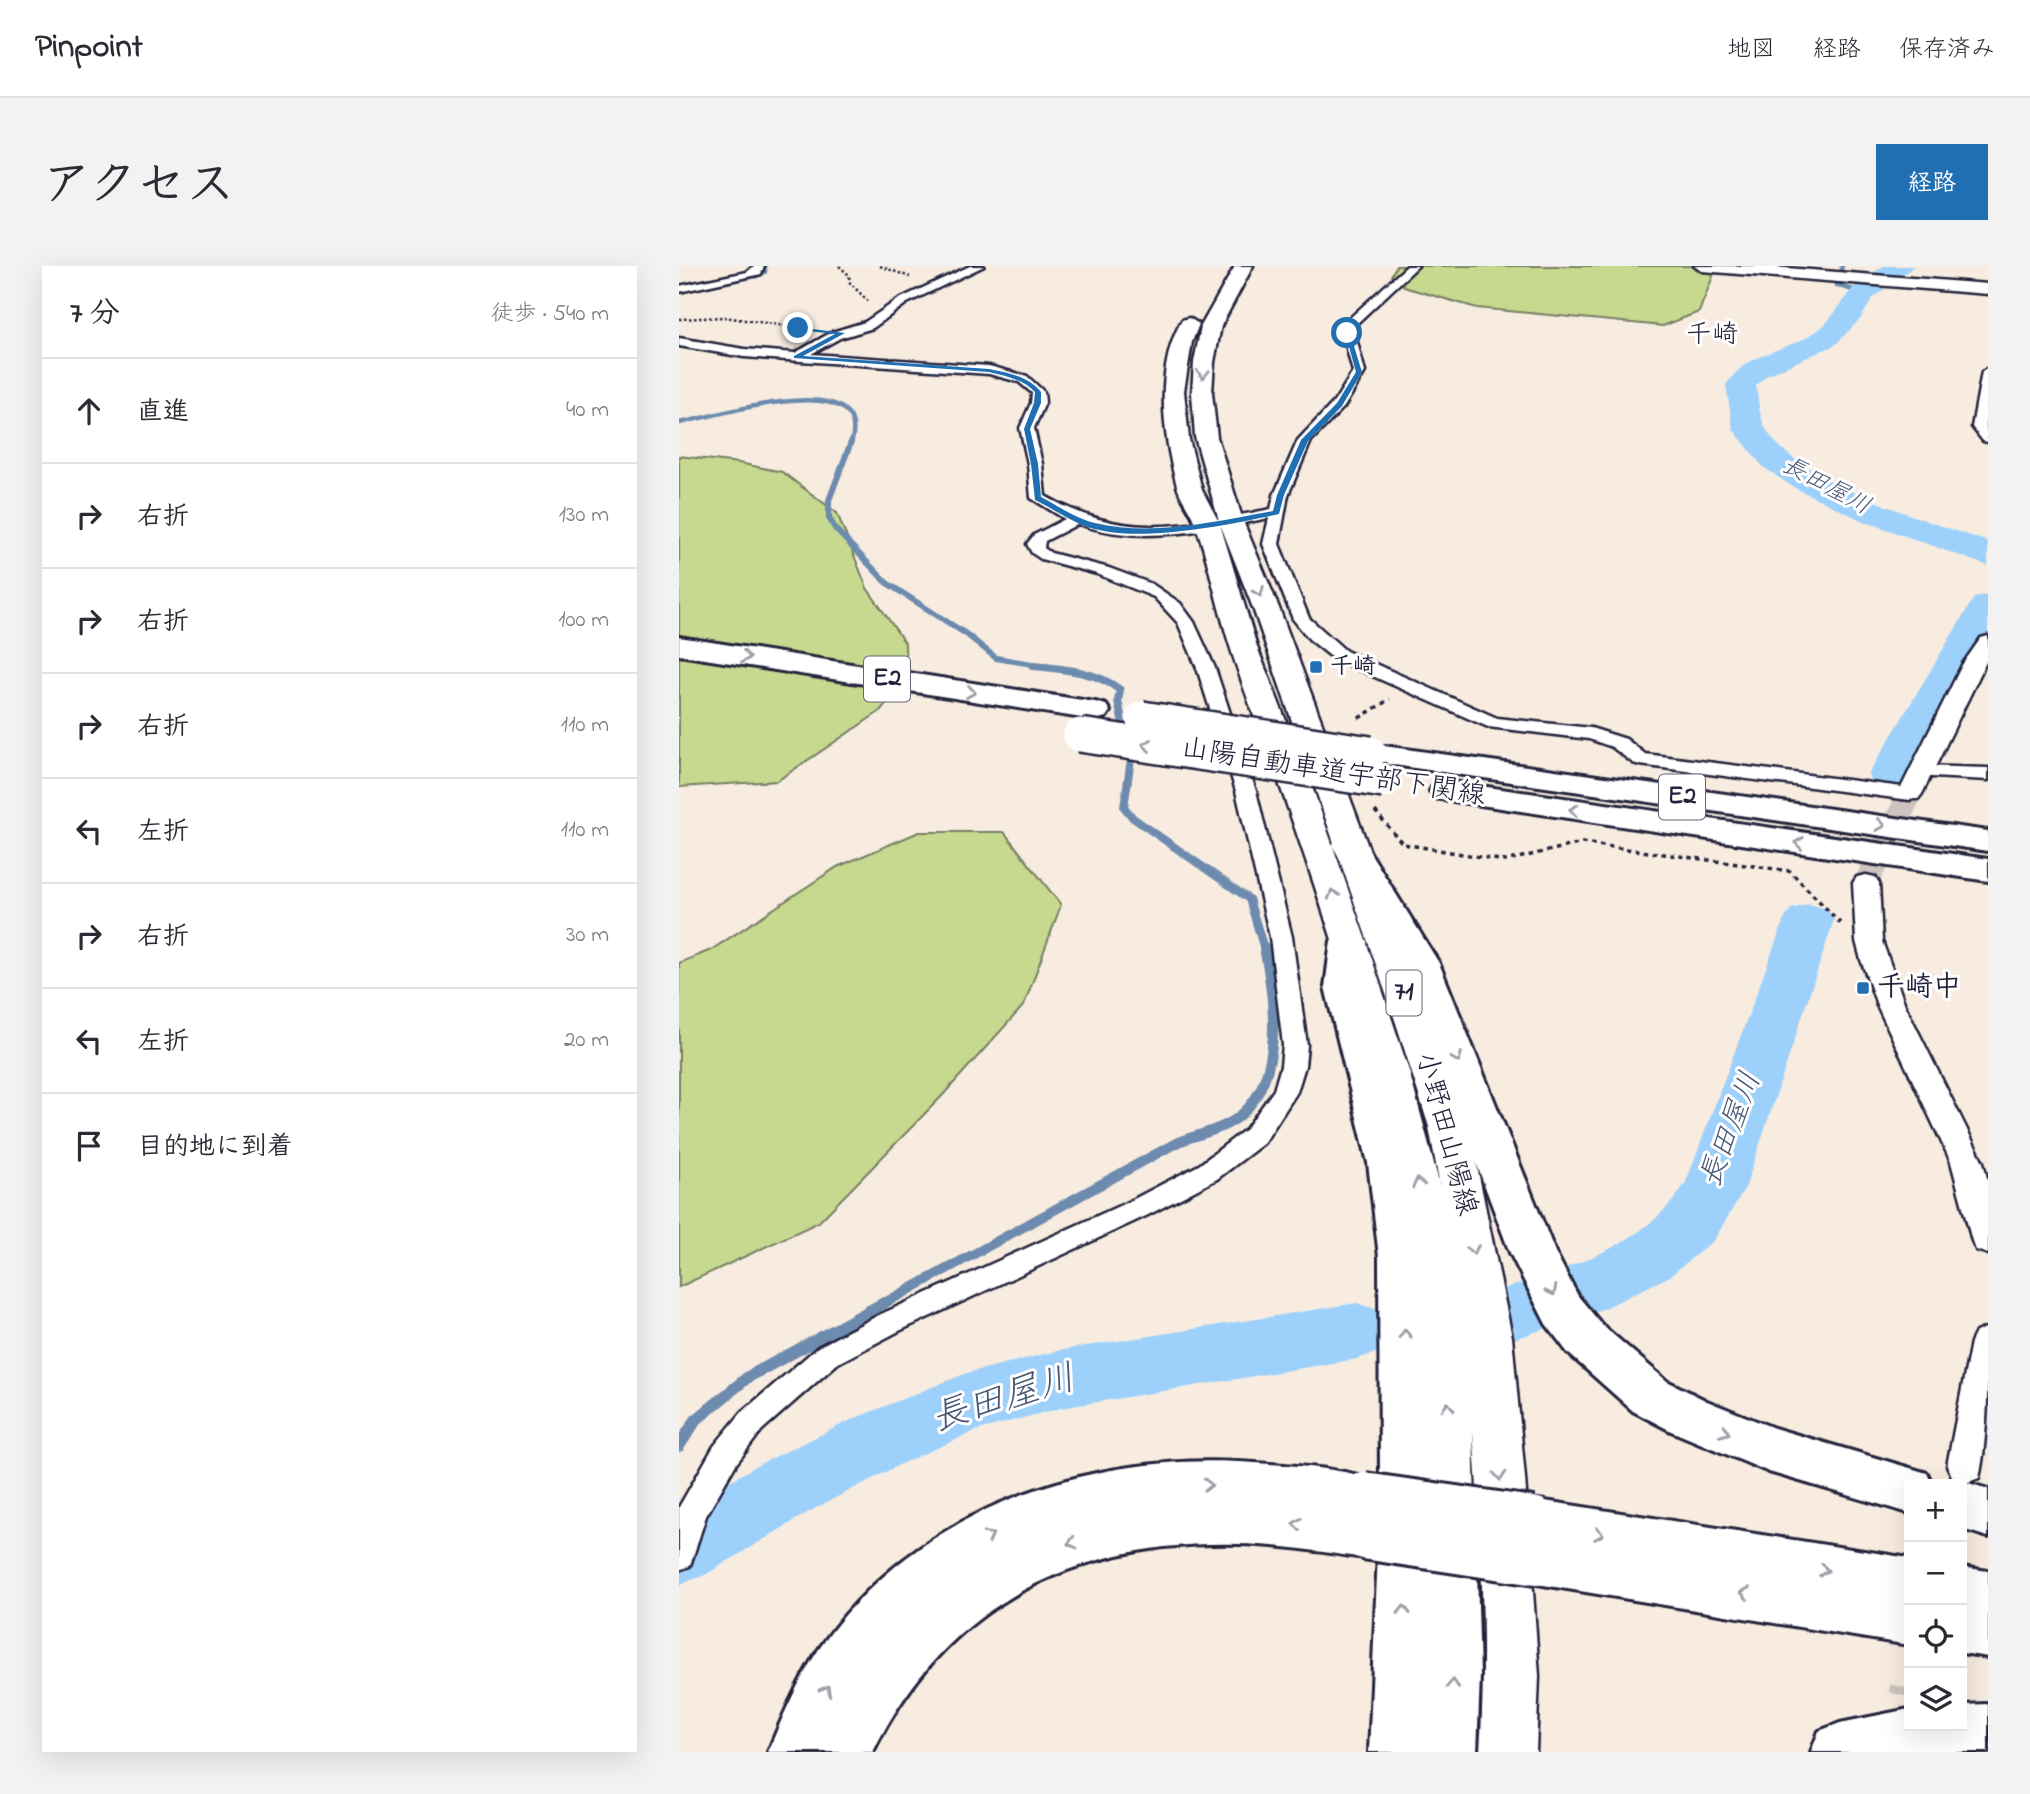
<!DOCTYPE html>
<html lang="ja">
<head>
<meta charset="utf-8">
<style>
	:root { --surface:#fff; --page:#f2f2f3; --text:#2b2b33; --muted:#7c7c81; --line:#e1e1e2; --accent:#1f6fb2 }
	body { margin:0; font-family:"Indie Flower","Klee One",sans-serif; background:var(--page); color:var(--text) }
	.controls { position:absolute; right:21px; bottom:21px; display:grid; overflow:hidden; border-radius:0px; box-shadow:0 7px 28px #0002 }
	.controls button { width:63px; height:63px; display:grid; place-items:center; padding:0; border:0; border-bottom:2px solid var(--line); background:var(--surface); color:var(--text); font:35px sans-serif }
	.stop { position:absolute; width:21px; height:21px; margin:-16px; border:5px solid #1f6fb2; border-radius:50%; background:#fff }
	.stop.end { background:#1f6fb2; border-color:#fff; box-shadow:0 2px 7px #0008 }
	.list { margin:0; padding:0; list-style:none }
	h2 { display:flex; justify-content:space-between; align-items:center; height:91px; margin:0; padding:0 28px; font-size:30px }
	h2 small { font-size:23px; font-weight:400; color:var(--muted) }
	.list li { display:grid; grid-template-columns:46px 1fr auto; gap:21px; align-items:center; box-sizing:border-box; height:105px; padding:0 28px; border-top:2px solid var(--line) }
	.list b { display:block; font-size:26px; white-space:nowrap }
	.list em { font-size:23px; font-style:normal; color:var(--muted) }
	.icon { flex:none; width:38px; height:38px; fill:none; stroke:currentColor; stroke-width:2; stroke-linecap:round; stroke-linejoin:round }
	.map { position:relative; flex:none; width:1309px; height:1486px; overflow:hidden; border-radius:0px }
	header { display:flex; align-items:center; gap:42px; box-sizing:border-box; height:98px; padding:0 35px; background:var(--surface); border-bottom:2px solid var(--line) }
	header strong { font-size:33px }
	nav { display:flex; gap:38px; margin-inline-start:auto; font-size:24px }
	.intro { display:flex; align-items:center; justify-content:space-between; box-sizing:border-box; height:168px; padding:0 42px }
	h1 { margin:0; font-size:49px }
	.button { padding:18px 32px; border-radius:0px; background:var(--accent); color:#fff; font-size:24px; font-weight:700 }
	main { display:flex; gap:42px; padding:0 42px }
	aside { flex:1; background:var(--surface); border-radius:0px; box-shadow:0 7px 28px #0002 }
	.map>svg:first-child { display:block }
	.green { fill:#c6d98e; stroke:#747e64; stroke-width:2 }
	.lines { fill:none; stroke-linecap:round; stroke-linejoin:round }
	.stream-far4 { stroke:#6c8bae; stroke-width:4.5 }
	.stream-far3 { stroke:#6c8bae; stroke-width:6 }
	.stream-far2 { stroke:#6c8bae; stroke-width:8 }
	.stream-far1 { stroke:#6c8bae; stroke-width:10 }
	.stream { stroke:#6c8bae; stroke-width:12 }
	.river { fill:#9dd1fb; fill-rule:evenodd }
	.tertiary-tunnel-far1 { stroke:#cdc4bf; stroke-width:24; stroke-dasharray:24 12; stroke-linecap:butt }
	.tertiary-tunnel { stroke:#cdc4bf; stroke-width:38; stroke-dasharray:38 19; stroke-linecap:butt }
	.minor-casing { stroke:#22223b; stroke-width:5 }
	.tertiary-casing { stroke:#22223b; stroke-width:5 }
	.secondary-casing { stroke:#22223b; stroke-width:5 }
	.primary-casing { stroke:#22223b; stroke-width:5 }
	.motorway-casing { stroke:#22223b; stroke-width:6 }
	.path-far1 { stroke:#22223b; stroke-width:2.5; stroke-dasharray:2.5 2.5; stroke-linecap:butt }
	.path { stroke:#22223b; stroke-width:3.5; stroke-dasharray:4.5 4.5; stroke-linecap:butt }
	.minor { fill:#fff; fill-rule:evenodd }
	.tertiary { fill:#fff; fill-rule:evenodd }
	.secondary { fill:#fff; fill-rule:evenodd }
	.primary { fill:#fff; fill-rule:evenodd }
	.motorway { fill:#fff; fill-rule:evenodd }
	.motorway-bridge-far1-casing { stroke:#22223b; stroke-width:38; stroke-linecap:butt }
	.motorway-bridge-casing { stroke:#22223b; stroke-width:58; stroke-linecap:butt }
	.motorway-bridge-far1 { stroke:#fff; stroke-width:33 }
	.motorway-bridge { stroke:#fff; stroke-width:52 }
	.oneway { stroke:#9c9ca7 }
	.route { fill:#1f6fb2 }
	.poi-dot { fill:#1f6fb2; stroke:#fff; stroke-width:2.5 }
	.labels { text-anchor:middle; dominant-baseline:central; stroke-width:6; stroke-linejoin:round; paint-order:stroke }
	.far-poi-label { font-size:23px; font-weight:bold; fill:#22223b; stroke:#fff; text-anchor:start }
	.far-water-label { font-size:24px; font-style:italic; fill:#475775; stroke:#fff }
	.far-quarter-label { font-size:26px; fill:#22223b; stroke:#fff }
	.shield { fill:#fff; stroke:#646476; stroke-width:2 }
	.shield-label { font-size:26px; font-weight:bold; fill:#22223b }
	.street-label { font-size:28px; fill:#22223b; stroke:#fff }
	.poi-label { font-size:28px; font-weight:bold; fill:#22223b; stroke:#fff; text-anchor:start }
	.water-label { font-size:30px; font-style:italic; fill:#475775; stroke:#fff }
	.near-water-label { font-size:37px; font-style:italic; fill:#475775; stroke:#fff }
</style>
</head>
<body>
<header>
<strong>Pinpoint</strong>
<nav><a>地図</a><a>経路</a><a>保存済み</a></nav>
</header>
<div class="intro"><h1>アクセス</h1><a class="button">経路</a></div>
<main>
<aside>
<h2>7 分<small>徒歩 · 540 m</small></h2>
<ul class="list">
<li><svg class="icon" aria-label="ahead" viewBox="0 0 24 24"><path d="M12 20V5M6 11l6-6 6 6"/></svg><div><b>直進</b></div><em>40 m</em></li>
<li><svg class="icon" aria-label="right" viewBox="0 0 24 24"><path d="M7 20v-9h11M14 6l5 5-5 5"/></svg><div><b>右折</b></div><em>130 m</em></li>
<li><svg class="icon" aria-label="right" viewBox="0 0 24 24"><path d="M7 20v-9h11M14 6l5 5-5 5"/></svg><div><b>右折</b></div><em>100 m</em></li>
<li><svg class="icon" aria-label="right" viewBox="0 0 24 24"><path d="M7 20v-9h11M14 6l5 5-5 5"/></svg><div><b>右折</b></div><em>110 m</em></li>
<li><svg class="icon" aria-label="left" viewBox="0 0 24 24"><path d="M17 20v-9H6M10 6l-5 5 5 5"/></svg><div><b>左折</b></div><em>110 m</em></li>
<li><svg class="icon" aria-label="right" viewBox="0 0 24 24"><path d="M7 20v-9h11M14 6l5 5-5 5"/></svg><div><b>右折</b></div><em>30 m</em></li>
<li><svg class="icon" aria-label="left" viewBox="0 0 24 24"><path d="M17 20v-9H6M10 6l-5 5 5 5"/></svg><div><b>左折</b></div><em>20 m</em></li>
<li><svg class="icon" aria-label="arrive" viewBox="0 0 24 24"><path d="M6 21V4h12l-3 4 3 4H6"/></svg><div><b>目的地に到着</b></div></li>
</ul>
</aside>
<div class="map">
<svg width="1309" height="1486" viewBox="0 0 1309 1486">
	<rect width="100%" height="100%" fill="#f8ece0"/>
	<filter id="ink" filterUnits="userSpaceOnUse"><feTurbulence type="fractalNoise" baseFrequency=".0143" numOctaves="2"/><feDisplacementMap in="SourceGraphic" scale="14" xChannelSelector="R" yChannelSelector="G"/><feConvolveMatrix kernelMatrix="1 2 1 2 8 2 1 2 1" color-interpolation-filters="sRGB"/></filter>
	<g filter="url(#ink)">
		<path class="green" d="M 717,0 L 1038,0 L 1020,46 L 984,60 L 798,42 L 728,22 L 712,10 Z
			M 0,190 L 60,197 L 103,206 L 158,247 L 188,322 L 226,377 L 227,414 L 200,446 L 98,515 L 0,521 Z
			M 240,566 L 325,566 L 382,639 L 345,739 L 263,830 L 140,956 L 0,1021 L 0,697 L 32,684 L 158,601 Z"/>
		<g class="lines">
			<path class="stream-far4" d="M 1163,0 L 1158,19 L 1184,27
				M 0,25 L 78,10 L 86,6 L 86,0
				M 0,157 C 35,151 196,98 172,178"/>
			<path class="stream-far3" d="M 172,176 L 150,234 L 150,252 L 157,264 L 208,317 L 287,368 L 317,392 L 371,401"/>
			<path class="stream-far2" d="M 355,400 C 385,403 417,405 441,424 L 439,435 L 446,468
				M 450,485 L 452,493 L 445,541 L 454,552 L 570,633 L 585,683"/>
			<path class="stream-far1" d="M 202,1039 L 499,876 C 520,868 547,863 563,848 C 606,808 595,732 585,681"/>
			<path class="stream" d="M 0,1180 L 17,1154 L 69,1111 L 205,1037"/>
			<path class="river" d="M 1205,0 L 1235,0 L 1194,32 L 1182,52 L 1156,79 L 1088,109 L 1077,119 C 1079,131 1080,150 1086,161 C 1111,214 1255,257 1309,276 L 1309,300 L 1182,254 L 1114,221 L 1084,201 L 1054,163 L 1047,119 C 1070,85 1103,87 1135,67 C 1152,57 1161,37 1174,22 C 1182,13 1195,7 1205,0 Z
				M 1309,328 L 1309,375 L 1235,509 L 1228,519 L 1212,523 L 1196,519 L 1189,509 L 1290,340 L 1295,332 Z
				M 1130,638 L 1148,643 L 1155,654 L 1067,920 L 1035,974 L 991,1010 L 924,1043 L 830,1075 L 807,1067 L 797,1048 L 807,1029 C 877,1004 966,985 1007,916 L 1105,654 L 1112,643 Z
				M 678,1037 L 702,1045 L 711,1065 L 702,1085 L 678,1093 L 382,1142 L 299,1164 L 224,1197 L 133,1244 L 26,1309 L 0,1319 L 0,1244 L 81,1198 L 174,1153 L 288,1107 L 382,1084 Z"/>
			<path class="tertiary-tunnel-far1" d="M 1187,617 L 1231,528"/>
			<path class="tertiary-tunnel" d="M 1214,1486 L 1230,1423"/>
			<g class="minor-casing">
				<path id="minor" d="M 75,0 L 85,0 L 82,8 L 0,26 L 0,20 L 68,6 Z
					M 291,0 L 305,0 L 228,37 L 194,62 L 161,72 L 132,88 L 310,100 L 348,110 L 365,126 L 366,137 L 355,162 L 363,198 L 366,230 C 447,276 505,260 592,243 L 595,229 L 619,174 L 655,136 L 674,106 L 662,60 L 728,0 L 739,0 L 674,61 L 686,106 L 665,141 L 632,175 L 609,229 L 600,278 L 630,352 L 667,385 L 818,452 L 912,462 L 947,473 L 966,488 L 1231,522 L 1241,528 L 1231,534 L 961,499 L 954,497 L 933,481 L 910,473 L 809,461 L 655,393 L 630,373 L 614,353 L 584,278 L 590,252 C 527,264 462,280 399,258 L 366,275 L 365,282 L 372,287 L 430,302 L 473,318 L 501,337 L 515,356 L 536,402 L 577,525 L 613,671 L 628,779 L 626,800 L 618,826 L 585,877 L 538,913 L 469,949 L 220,1065 L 159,1097 L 83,1164 L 57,1198 L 27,1250 L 11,1300 L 0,1304 L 0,1241 L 35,1180 L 63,1146 L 139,1081 L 200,1049 L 451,935 L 520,899 L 567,863 L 595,824 L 602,800 L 604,779 L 591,671 L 557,525 L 518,402 L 499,357 L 475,331 L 418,308 L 362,293 L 353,287 L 348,278 L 355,269 L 386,253 L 352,232 L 349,198 L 341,162 L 352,137 L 353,127 L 340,116 L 310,108 L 65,91 L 0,80 L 0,72 L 65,83 L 116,87 L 153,66 L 186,56 L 220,33 Z
					M 1309,102 L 1307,161 L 1309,176 L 1304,175 L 1293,161 L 1303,106 Z
					M 1241,500 L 1309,502 L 1309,514 L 1234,510 L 1232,506 L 1234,502 Z"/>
			</g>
			<g class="tertiary-casing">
				<path id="tertiary" d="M 1309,370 L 1309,392 L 1243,528 L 1239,533 L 1223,533 L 1219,528 L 1283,399 L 1302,372 Z
					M 1187,609 L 1196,611 L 1200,617 L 1203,675 L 1226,739 L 1304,896 L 1309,916 L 1309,988 L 1297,984 L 1293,975 L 1272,896 L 1198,739 L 1182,694 L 1177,675 L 1174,617 L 1178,611 Z
					M 1309,1061 C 1309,1103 1309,1175 1300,1212 L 1287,1217 L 1274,1212 L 1268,1200 L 1292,1076 L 1297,1066 Z"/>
			</g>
			<g class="secondary-casing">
				<path id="secondary" d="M 1015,0 L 1083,0 L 1309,18 L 1309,28 L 1023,5 Z"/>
			</g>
			<g class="primary-casing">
				<path id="primary" d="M 556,0 L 574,0 L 542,60 L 535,96 L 533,127 L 538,171 L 564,255 L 600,342 L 755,757 L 790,861 L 833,1071 L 846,1212 L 860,1410 L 857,1486 L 801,1486 C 808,1379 802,1272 794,1165 L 801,1409 L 798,1486 L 742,1486 C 747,1402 747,1318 747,1234 C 747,1144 747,1051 729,961 C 699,814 654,669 604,528 C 583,469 559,412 543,353 C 534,322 528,290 517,260 C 513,246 502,234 498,220 C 484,169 475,102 503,54 L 510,52 L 520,58 L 513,76 L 505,125 L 510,173 L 523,224 L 541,258 L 578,381 L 636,529 L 687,675 L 730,805 L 761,920 L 750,861 L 717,757 L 574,342 L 540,255 L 516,171 L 513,127 L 515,96 L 522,60 Z"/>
			</g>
			<g class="motorway-casing">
				<path id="motorway" d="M 0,371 L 416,436 L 427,439 L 431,445 L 427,451 L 416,454 L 0,389 Z
					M 698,479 L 1309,565 L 1309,585 L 687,495 L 682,488 L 687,481 Z
					M 767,515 L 1309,593 L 1309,615 L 755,532 L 751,525 L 755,518 Z
					M 670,569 L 682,572 L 760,697 L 876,986 L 899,1030 L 923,1059 L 988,1115 L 1028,1135 L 1095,1162 L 1248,1207 L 1253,1218 L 1230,1218 L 1230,1247 L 1090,1206 L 992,1165 L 954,1145 L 889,1087 L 867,1058 L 831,987 L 722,697 L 653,579 L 658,572 Z
					M 670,663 L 683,667 L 688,675 L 684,721 L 731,897 L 746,991 L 752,1202 L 752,1386 L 748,1486 L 690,1486 L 699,1287 L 686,1292 C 644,1286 602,1279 559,1278 C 397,1274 266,1338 194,1486 L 89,1486 C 103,1452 118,1417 138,1386 C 234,1244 410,1184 576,1197 C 616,1200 663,1201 701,1216 L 700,991 L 689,897 L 646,721 L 652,675 L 657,667 Z
					M 1283,1215 L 1309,1223 L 1309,1271 L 1283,1263 L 1283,1218 L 1275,1218 Z
					M 853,1233 L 1230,1292 L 1230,1379 L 858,1318 L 839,1311 L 831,1293 L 839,1276 L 834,1274 L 827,1257 L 834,1240 Z
					M 1283,1301 L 1309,1305 L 1309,1391 L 1283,1387 Z
					M 1309,1438 L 1309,1486 L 1132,1486 L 1140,1465 L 1161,1457 L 1230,1443 L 1230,1460 L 1283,1460 L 1283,1439 Z"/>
			</g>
			<path class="path-far1" d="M 160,0 L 170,9 L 171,17 L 190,36
				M 201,0 L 231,11
				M 0,53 L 45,51 L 128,63"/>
			<path class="path" d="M 680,452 L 711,433
				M 696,545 L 724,578 L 826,595 L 903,577 L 1111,605 L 1162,658"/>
			<use href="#minor" class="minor"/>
			<use href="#tertiary" class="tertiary"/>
			<use href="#secondary" class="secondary"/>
			<use href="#primary" class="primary"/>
			<use href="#motorway" class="motorway"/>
			<g class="motorway-bridge-far1-casing">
				<path id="motorway-bridge-far1" d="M 463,452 L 691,487
					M 401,469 L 705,515"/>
			</g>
			<g class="motorway-bridge-casing">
				<path id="motorway-bridge" d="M 684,1233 L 853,1257
					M 686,1267 L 858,1293"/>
			</g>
			<use href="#motorway-bridge-far1" class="motorway-bridge-far1"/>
			<use href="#motorway-bridge" class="motorway-bridge"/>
		</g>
		<defs><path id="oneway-chevron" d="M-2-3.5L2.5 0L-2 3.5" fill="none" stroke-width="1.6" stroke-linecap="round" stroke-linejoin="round" transform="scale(1.75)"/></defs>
		<g class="oneway">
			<use href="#oneway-chevron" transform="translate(524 108) rotate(93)"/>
			<use href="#oneway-chevron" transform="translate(580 326) rotate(68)"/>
			<use href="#oneway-chevron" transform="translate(67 391) rotate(9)"/>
			<use href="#oneway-chevron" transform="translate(292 426) rotate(9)"/>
			<use href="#oneway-chevron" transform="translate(468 479) rotate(-171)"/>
			<use href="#oneway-chevron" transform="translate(895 544) rotate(-171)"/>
			<use href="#oneway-chevron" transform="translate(1202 559) rotate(8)"/>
			<use href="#oneway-chevron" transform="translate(1120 577) rotate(-172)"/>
			<use href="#oneway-chevron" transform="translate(654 628) rotate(-109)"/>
			<use href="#oneway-chevron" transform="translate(778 792) rotate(68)"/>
			<use href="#oneway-chevron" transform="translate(739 917) rotate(-104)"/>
			<use href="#oneway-chevron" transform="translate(794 984) rotate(80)"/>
			<use href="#oneway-chevron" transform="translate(873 1025) rotate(63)"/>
			<use href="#oneway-chevron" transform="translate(726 1068) rotate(-92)"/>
			<use href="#oneway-chevron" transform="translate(769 1141) rotate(-92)"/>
			<use href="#oneway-chevron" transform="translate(1046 1166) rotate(22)"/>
			<use href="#oneway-chevron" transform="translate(821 1210) rotate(86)"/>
			<use href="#oneway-chevron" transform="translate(529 1219)"/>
			<use href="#oneway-chevron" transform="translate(618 1258) rotate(-173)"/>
			<use href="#oneway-chevron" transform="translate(920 1268) rotate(9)"/>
			<use href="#oneway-chevron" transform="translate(310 1270) rotate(-29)"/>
			<use href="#oneway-chevron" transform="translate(393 1277) rotate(165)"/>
			<use href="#oneway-chevron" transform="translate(1145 1304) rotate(9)"/>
			<use href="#oneway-chevron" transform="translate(1066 1327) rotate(-171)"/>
			<use href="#oneway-chevron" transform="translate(725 1344) rotate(-89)"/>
			<use href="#oneway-chevron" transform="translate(774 1418) rotate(-87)"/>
			<use href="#oneway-chevron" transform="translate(147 1424) rotate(-61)"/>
		</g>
	</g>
	<path class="route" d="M 117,61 L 166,67 L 124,90 L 310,103 C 329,107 349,110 362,126 L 362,137 L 351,163 L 359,198 L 362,231 C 379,240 398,253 416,257 C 474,271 537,255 594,245 L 598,229 L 622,174 L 658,137 L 677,106 L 666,66 L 671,67 L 683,106 L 663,140 L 629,175 L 605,229 L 600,248 C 549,259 459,278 409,261 C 391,255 373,242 356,234 L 352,198 L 345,163 L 355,137 L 356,126 C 344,113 326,110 310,106 L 115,92 L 115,90 L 156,68 L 119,64 Z"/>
	<g class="poi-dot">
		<rect x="630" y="394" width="14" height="14" rx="3.5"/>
		<rect x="1177" y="715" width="14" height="14" rx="3.5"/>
	</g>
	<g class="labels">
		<g class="far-poi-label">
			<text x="651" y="401">千崎</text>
		</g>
		<g class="far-water-label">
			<text transform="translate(1147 221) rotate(28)">長田屋川</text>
		</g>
		<g class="far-quarter-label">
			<text x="1033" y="70">千崎</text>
		</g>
		<g class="shield">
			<rect x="185" y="390.5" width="46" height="45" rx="5"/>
			<rect x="980" y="508.5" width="46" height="45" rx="5"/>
			<rect x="707.5" y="704.5" width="35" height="45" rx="5"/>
		</g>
		<g class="shield-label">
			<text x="208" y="413">E2</text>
			<text x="1003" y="531">E2</text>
			<text x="725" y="727">71</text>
		</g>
		<g class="street-label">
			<text transform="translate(654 507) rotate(9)">山陽自動車道宇部下関線</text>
			<text transform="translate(766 868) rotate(75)">小野田山陽線</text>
		</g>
		<g class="poi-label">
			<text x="1198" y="722">千崎中</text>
		</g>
		<g class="water-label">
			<text transform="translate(1053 864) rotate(-69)">長田屋川</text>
		</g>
		<g class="near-water-label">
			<text transform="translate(325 1134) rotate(-17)">長田屋川</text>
		</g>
	</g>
</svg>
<div class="controls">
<button>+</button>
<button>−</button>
<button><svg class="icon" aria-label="locate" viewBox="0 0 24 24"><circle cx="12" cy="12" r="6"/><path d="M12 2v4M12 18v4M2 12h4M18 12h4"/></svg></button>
<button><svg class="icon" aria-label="layers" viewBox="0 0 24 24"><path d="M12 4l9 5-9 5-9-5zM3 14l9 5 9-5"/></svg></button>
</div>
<div class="stop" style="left:668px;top:67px"></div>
<div class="stop end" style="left:119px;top:62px"></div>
</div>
</main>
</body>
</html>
